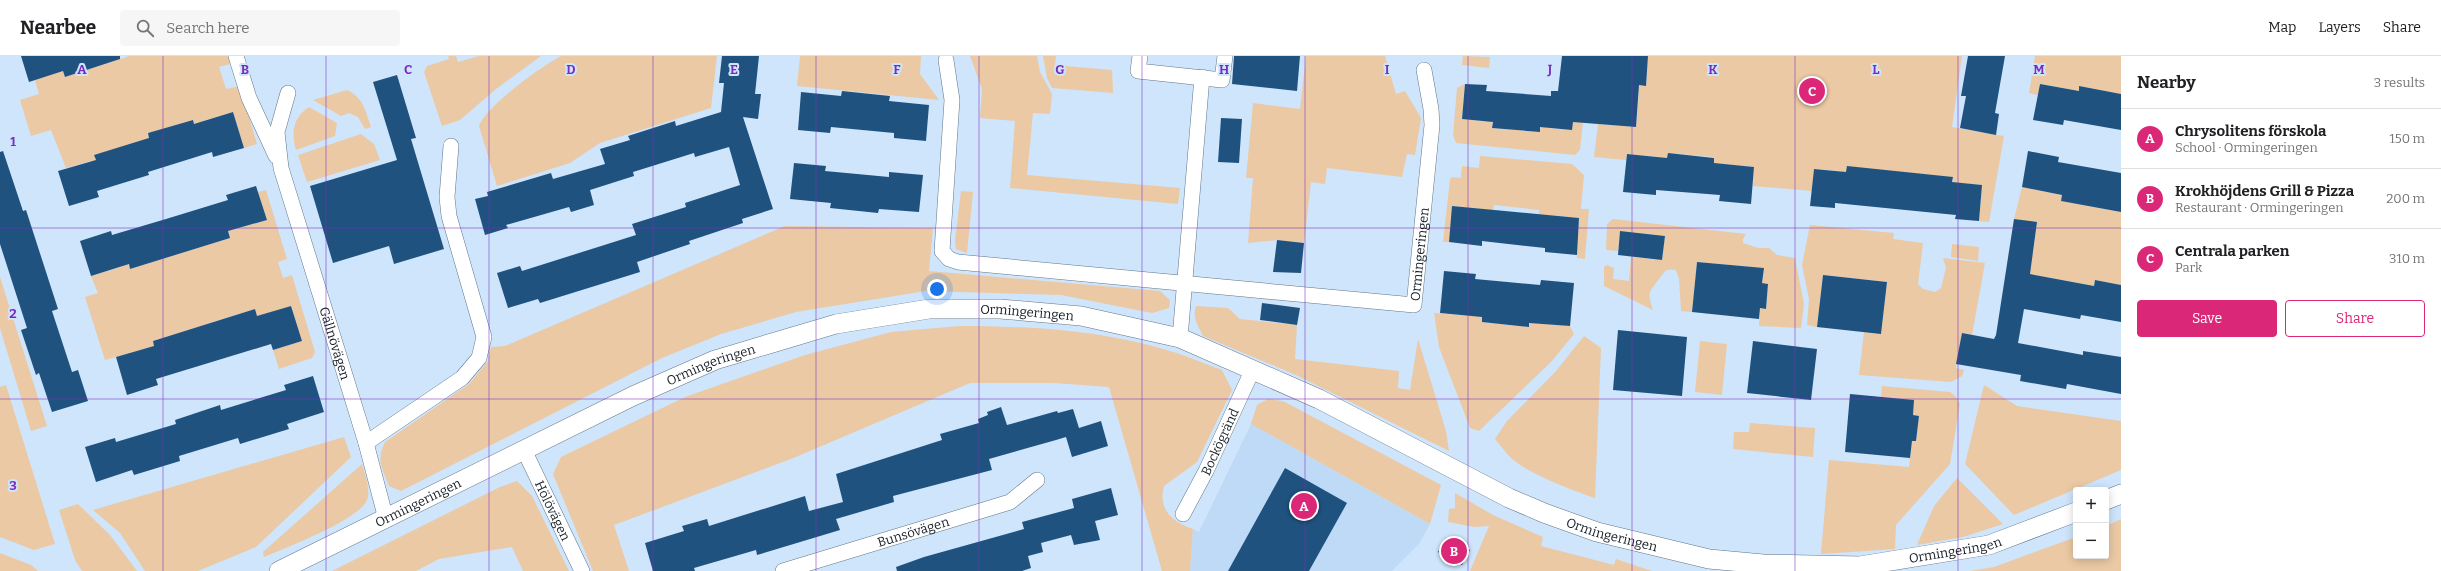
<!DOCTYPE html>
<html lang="en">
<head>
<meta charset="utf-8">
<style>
	:root { --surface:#fff; --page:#f6f6f6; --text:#202124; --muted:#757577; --line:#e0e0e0; --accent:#db2777 }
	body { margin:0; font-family:Bitter,serif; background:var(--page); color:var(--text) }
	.controls { position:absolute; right:12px; bottom:12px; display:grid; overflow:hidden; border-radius:4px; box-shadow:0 2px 10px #0003 }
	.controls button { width:36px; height:36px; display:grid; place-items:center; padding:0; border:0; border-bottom:1px solid var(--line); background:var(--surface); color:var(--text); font:20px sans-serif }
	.you { position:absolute; left:937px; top:233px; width:14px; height:14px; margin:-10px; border:3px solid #fff; border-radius:50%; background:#1a73e8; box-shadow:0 0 0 6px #1a73e833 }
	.badge { display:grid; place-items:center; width:26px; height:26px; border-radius:50%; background:var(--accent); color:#fff; font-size:13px; font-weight:700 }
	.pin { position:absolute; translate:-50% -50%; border:2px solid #fff; box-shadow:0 1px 4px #0006 }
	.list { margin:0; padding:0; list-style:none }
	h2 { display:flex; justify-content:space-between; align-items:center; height:52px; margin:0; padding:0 16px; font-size:17px }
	h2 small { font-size:13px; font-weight:400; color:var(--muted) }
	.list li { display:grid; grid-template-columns:26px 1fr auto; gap:12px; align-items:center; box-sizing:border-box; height:60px; padding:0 16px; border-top:1px solid var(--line) }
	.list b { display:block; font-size:15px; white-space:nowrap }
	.list p { margin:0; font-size:13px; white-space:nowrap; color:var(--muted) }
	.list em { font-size:13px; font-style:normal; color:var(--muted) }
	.actions { display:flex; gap:8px; padding:12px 16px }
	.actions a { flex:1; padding:9px 0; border:1px solid var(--accent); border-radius:4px; text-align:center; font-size:14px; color:var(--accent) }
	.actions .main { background:var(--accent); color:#fff }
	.icon { flex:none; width:22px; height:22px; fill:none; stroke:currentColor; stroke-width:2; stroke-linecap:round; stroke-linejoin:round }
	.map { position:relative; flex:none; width:2121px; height:515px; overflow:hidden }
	header { display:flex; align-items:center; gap:24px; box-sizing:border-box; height:56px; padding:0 20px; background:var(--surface); border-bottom:1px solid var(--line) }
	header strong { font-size:19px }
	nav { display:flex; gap:22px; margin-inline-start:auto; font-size:14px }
	.search { width:280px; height:36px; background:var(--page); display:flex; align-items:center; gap:10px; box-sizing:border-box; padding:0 14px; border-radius:4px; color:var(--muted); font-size:15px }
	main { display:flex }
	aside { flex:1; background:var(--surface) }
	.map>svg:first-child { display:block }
	.built { fill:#bfdaf7 }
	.green { fill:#ebc9a4 }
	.building { fill:#205280 }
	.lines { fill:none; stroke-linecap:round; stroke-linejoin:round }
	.minor-casing { stroke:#62768a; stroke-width:16 }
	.tertiary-casing { stroke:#62768a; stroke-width:20 }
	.minor { stroke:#fff; stroke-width:15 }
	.tertiary { stroke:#fff; stroke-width:19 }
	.grid { fill:none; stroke:#7b2cbf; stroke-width:1; stroke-opacity:0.55 }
	.labels { text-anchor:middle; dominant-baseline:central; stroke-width:4; stroke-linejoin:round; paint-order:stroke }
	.street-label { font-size:13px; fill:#151d25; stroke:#cee5fc }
	.grid-label { font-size:13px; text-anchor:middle; font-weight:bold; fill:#7b2cbf; stroke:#cee5fc; stroke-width:4; stroke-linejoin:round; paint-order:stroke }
</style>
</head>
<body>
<header>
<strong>Nearbee</strong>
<div class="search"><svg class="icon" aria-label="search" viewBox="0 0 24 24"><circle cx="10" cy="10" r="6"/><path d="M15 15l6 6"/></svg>Search here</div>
<nav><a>Map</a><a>Layers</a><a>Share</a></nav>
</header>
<main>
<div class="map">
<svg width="2121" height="515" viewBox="0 0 2121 515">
	<rect width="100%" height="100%" fill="#cee5fc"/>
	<path class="built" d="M 1251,368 L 1430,468 L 1419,488 L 1392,515 L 1190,515 L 1193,473 L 1199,476 Z"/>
	<path class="green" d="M 112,0 L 119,0 L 121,3 L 129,0 L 231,0 L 233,7 L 219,11 L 226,33 L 240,30 L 257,88 L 244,92 L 233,56 L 203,65 L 205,72 L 196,75 L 193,64 L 148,77 L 150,86 L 94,99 L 97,109 L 93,111 L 91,105 L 66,112 L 51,74 L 31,80 L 20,44 L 39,38 L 35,24 L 61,9 L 65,21 L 114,5 Z
		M 448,0 L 456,0 L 458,6 L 479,0 L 541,0 L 496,33 L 460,64 L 442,70 L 424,16 L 427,10 L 449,3 Z
		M 561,0 L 717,0 L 711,52 L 600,87 L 570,107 L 497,130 L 479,70 C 486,50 542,10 561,0 Z
		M 800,0 L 921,0 L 920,18 L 939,44 L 797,30 Z
		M 970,0 L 1037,0 L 1040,16 L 1052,38 L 1050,58 L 1033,57 L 1027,119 L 1180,132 L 1178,148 L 1010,132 L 1015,65 L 980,62 L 982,33 Z
		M 1043,0 L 1056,0 L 1055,9 L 1112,14 L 1113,37 L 1052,32 L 1047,22 Z
		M 1306,0 L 1385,0 L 1396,38 L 1405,35 L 1421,62 L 1415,99 L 1407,98 L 1402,121 L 1327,112 L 1325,128 L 1311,126 L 1304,187 L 1277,184 L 1248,187 L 1253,122 L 1246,122 L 1253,47 L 1300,53 Z
		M 1463,0 L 1490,1 L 1489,12 L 1462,9 Z
		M 1648,0 L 1962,0 L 1952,71 L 2004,80 L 1989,166 L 1979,165 L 1982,129 L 1958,127 L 1952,132 L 1953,121 L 1846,122 L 1840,115 L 1814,113 L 1812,135 L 1753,130 L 1754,111 L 1723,108 L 1713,113 L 1714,101 L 1668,97 L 1667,110 L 1660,101 L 1627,98 L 1626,104 L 1594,101 L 1598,68 L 1636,71 L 1639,37 L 1629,36 L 1630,28 L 1646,30 Z
		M 2035,0 L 2121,0 L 2121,38 L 2079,30 L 2079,35 L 2040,28 L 2038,39 L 2029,37 Z
		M 1465,28 L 1462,63 L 1482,65 L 1493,57 L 1492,72 L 1540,76 L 1541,65 L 1549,66 L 1549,72 L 1572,74 L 1575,37 L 1586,38 L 1580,94 L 1575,99 L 1456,87 L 1453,79 L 1457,32 Z
		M 347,34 C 363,41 366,56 371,71 L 365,73 L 358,61 L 349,57 L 341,60 L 313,44 Z
		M 309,51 L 337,67 L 335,80 L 296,94 C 291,77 293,61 309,51 Z
		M 361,78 L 374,88 L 380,104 L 307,126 L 298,99 Z
		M 1480,100 L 1572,108 L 1584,119 L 1581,153 L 1589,153 L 1585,203 L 1577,202 L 1579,162 L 1548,159 L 1538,164 L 1539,154 L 1494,149 L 1492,160 L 1482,153 L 1453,150 L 1449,186 L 1443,186 L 1450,123 L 1452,121 L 1461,122 L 1462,110 L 1479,112 Z
		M 2022,131 L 2062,139 L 2061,145 L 2121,156 L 2121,229 L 2095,224 L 2094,230 L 2039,220 L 2007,218 L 2009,195 L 2033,198 L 2037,167 L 2014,163 Z
		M 266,134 L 287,203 L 278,206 L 283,222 L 292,219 L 315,296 L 312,302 L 279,313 L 273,294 L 302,285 L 291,250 L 265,258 L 259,266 L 255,253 L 209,267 L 212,280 L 201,270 L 153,285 L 157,299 L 148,292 L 105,304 L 85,241 L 98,237 L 91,220 L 121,211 L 126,202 L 130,213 L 230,182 L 226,169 L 235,166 L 237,173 L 267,164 L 258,136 Z
		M 961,135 L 973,136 L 967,197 L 956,193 L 955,185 Z
		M 1613,163 L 1746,178 L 1743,183 L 1743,187 L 1758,192 L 1769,192 L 1777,199 L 1795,202 L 1804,248 L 1801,272 L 1759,270 L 1760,252 L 1766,253 L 1768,228 L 1762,227 L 1764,212 L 1697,206 L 1692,256 L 1681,255 L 1679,223 L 1676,214 C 1665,212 1665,215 1659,223 C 1649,236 1647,236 1653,254 L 1604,230 L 1604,211 L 1607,209 L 1614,212 L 1613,223 L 1629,225 L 1631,201 L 1662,204 L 1665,180 L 1620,175 L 1618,195 L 1606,194 L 1607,168 Z
		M 1810,169 L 1894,177 L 1893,183 L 1923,187 L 1918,228 L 1923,233 L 1935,236 L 1941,232 L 1946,212 L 1943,202 L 1985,207 L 1972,279 L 1962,278 L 1956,312 L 1964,314 L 1962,320 L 1951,326 L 1859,319 L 1864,276 L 1881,278 L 1887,226 L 1823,219 L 1817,271 L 1807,269 L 1809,243 L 1802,209 Z
		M 785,170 L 933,172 L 929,215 L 1160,235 L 1170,244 L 1169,252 L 1152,257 L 1061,239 L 926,235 L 796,256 L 721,278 L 662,302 L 401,435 L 389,430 C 382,412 376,404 385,386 L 469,328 L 488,305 L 491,291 L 505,290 Z
		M 1952,188 L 1979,191 L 1978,205 L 1951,201 Z
		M 0,221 L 47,370 L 31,375 L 0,272 Z
		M 1196,250 L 1228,252 L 1240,263 L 1297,269 L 1295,303 L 1399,315 L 1398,332 L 1410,334 L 1418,283 L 1446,375 L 1449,395 L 1296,319 L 1203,280 C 1198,270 1192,261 1196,250 Z
		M 1483,254 L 1482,266 L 1529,271 L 1530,260 L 1538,267 L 1570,270 L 1574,278 L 1552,305 L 1479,375 L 1470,372 L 1439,291 L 1434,257 L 1471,260 Z
		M 959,270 C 1030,270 1101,274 1170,295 C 1188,300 1205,308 1222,314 L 1232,334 L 1197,406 L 1164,430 C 1158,453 1171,466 1193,473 L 1190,515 L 1162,515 L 1109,331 L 1054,327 L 970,327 L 791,403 L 614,469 L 629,515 L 593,515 L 553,418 L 561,401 L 685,341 L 805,299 L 891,276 Z
		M 1584,280 L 1601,292 L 1595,442 C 1571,434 1526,417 1509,400 C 1504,394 1499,388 1495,383 L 1507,365 L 1556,315 Z
		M 1700,285 L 1727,288 L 1722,339 L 1695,336 Z
		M 6,329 L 55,488 L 34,494 L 0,481 L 0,331 Z
		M 1984,329 L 2017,350 L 2121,365 L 2121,414 L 2014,459 L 1965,408 Z
		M 1882,330 L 1950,336 L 1956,341 L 1960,348 L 1950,408 L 1896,469 L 1895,493 L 1821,498 L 1829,404 L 1909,411 L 1912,385 L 1916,385 L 1919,360 L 1913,359 L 1914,344 L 1881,341 Z
		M 1268,343 L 1283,345 L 1441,429 L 1430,468 L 1251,368 L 1257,349 Z
		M 1750,367 L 1815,372 L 1813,401 L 1733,393 L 1734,376 L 1749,376 Z
		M 344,381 L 351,401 L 256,491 L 198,515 L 145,515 L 120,477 L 93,454 Z
		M 362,408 C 365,419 371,433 367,444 C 359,464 285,492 264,501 L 263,496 Z
		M 1957,422 L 2003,468 L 1963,481 L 1917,489 L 1934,450 Z
		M 517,425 L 532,440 L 569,515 L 523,515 L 512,491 L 439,503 L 416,515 L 332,515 L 500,431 Z
		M 1455,437 L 1493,459 L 1543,481 L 1541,490 L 1614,509 L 1616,503 L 1652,515 L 1470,515 L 1489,470 L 1474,471 L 1448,466 L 1449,453 L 1455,452 Z
		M 78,448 L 110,479 L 137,515 L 82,515 L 75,504 L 59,454 Z
		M 2121,463 L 2121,515 L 1970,515 L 1994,511 L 2076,481 L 2076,500 L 2106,500 L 2106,470 Z
		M 0,497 L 31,509 L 38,515 L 0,515 Z"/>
	<path class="building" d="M 21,0 L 120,0 L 120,3 L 65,21 L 63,15 L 29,26 Z
		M 722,0 L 759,0 L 755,38 L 761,38 L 758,63 L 743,61 L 773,153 L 742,163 L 743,167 L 689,185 L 690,188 L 637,206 L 640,216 L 540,247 L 538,243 L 508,252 L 497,217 L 520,210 L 522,215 L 636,179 L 632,168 L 686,151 L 685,147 L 740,129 L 729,91 L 695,101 L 694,97 L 633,116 L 634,120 L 590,134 L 594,149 L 571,156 L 569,151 L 506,169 L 508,172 L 485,179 L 475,143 L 488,140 L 487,136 L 551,117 L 553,123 L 605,108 L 600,93 L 630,84 L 628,80 L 675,65 L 676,70 L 721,56 L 724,27 L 719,27 Z
		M 1234,0 L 1300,0 L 1297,35 L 1232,28 Z
		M 1562,0 L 1648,0 L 1646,30 L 1639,29 L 1636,71 L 1573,66 L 1572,74 L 1540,71 L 1540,76 L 1492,72 L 1493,66 L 1462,63 L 1465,28 L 1487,29 L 1486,35 L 1551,40 L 1551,35 L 1558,35 Z
		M 1968,0 L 2005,0 L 1995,57 L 1999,58 L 1996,79 L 1960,72 L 1966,40 L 1961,40 Z
		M 397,19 L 416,82 L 411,83 L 444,193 L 394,208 L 389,190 L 333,207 L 310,130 L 397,104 L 373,26 Z
		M 2040,28 L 2079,35 L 2079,30 L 2121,38 L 2121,74 L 2064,64 L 2063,69 L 2033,64 Z
		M 842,35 L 890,40 L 889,45 L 929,49 L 926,85 L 894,82 L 894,77 L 831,71 L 830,77 L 798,74 L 801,36 L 841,40 Z
		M 233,56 L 244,92 L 213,101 L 212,96 L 148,116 L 149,119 L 97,135 L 99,141 L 69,150 L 58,115 L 96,104 L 94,99 L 149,82 L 148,77 L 193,64 L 194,68 Z
		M 1221,62 L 1242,63 L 1239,107 L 1218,106 Z
		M 3,95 L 23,155 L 26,154 L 58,253 L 52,255 L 72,316 L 78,314 L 88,345 L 52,356 L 39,317 L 36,319 L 21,274 L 27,272 L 0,188 L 0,96 Z
		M 2028,95 L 2059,101 L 2058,106 L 2121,117 L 2121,156 L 2061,145 L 2062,139 L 2022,131 Z
		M 1668,97 L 1714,102 L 1714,107 L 1754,111 L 1751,148 L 1719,145 L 1720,139 L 1656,134 L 1656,139 L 1623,136 L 1627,98 L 1667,102 Z
		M 794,107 L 826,110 L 825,115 L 889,121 L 889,116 L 923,119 L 919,156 L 879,153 L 878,157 L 830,152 L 831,147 L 790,143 Z
		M 1847,110 L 1953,121 L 1952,126 L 1982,129 L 1979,165 L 1955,163 L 1956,159 L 1835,147 L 1835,152 L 1810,150 L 1814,113 L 1846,116 Z
		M 256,130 L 267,164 L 228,175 L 230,182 L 130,213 L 129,208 L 91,220 L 80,185 L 111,175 L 112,179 L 166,163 L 228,144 L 226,139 Z
		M 1452,150 L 1579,162 L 1577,199 L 1545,196 L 1545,192 L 1482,185 L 1482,190 L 1449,186 Z
		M 2014,163 L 2037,166 L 2030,218 L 2094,230 L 2095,224 L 2121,229 L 2121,266 L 2081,259 L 2080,263 L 2024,253 L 2018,287 L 2083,299 L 2083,295 L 2121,301 L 2121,338 L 2067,328 L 2066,333 L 2020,325 L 2021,319 L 1956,308 L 1962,277 L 1994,283 L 1996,279 Z
		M 1620,175 L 1665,180 L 1662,204 L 1618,199 Z
		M 1277,184 L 1304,187 L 1301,217 L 1273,216 Z
		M 1697,206 L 1764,212 L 1762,227 L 1768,228 L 1766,253 L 1760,252 L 1759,263 L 1692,256 Z
		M 1444,215 L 1476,218 L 1475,223 L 1540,229 L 1541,224 L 1574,227 L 1570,270 L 1529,267 L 1529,271 L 1482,266 L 1482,261 L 1440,257 Z
		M 1823,219 L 1887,226 L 1881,278 L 1817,271 Z
		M 1262,247 L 1300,252 L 1297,269 L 1260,264 Z
		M 291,250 L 302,285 L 273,294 L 271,288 L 156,323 L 158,329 L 127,339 L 116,301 L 154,290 L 153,285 L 255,253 L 257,260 Z
		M 1618,274 L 1687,281 L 1682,340 L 1613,334 Z
		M 1753,285 L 1817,293 L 1811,344 L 1747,337 Z
		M 313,320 L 324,356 L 287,368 L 289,373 L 240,388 L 238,382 L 179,400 L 180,405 L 134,419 L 132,414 L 96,426 L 85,391 L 115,382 L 116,386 L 176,368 L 175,364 L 220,349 L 221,354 L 286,334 L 284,329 Z
		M 1850,338 L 1914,344 L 1913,359 L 1919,360 L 1916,385 L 1912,385 L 1910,402 L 1845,396 Z
		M 1001,351 L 1007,369 L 1057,355 L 1058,357 L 1073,353 L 1079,372 L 1101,365 L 1108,390 L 1072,401 L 1066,381 L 1056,384 L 989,403 L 992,414 L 893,440 L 894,446 L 836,463 L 840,474 L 757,499 L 756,494 L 694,512 L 695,515 L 653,515 L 645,487 L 684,475 L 682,470 L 707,463 L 709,470 L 805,440 L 809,455 L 843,446 L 836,418 L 942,384 L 940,378 L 979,367 L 978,363 L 988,359 L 987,356 Z
		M 1285,412 L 1347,447 L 1309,515 L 1228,515 Z
		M 1111,432 L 1118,459 L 1095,465 L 1100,484 L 1074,489 L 1071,479 L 1041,487 L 1043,496 L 1028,500 L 1031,512 L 1022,515 L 897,515 L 896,511 L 924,501 L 1024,473 L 1022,466 L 1074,452 L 1072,443 Z
		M 1446,482 L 1470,494 L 1462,509 L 1438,496 Z"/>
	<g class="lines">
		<g class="minor-casing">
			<g id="minor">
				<path d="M 236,0 L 249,42 L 276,100"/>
				<path d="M 1140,0 L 1138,15 L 1222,24 L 1225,0"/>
				<path id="s1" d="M 946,4 L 952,44 L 942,195 L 949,203 L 958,206 L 1414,249 L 1432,69 L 1431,53 L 1424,14"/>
				<path id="s2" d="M 288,37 L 277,76 L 281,112 L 366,387 L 386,463"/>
				<path d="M 1180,282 L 1202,21"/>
				<path d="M 366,387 L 462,322 L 479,302 L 484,281 L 449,160 L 447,141 L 451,90"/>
				<path id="s3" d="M 524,394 L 582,515"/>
				<path id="s4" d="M 1183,458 L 1206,415 L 1253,313"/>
				<path id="s5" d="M 783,515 L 1010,446 L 1037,424"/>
			</g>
		</g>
		<g class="tertiary-casing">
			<g id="tertiary">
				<path d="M 2106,444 L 2121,438"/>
				<path id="s6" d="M 279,515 L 633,340 L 715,304 L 836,268 L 929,253 L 1000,253 L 1081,260 L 1180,282 L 1319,343 L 1509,442 L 1544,457 L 1597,476 L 1709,503 L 1763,508 L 1860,510 L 1989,489 L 2076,456"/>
			</g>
		</g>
		<use href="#minor" class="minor"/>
		<use href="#tertiary" class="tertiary"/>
	</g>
	<path class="grid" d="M 163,0 L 163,515M 326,0 L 326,515M 489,0 L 489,515M 653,0 L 653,515M 816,0 L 816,515M 979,0 L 979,515M 1142,0 L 1142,515M 1305,0 L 1305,515M 1468,0 L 1468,515M 1632,0 L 1632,515M 1795,0 L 1795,515M 1958,0 L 1958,515M 0,172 L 2121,172M 0,343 L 2121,343"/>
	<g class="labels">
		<g class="street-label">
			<text stroke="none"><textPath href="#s1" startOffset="721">Ormingeringen</textPath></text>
			<text stroke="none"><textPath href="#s6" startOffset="803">Ormingeringen</textPath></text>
			<text stroke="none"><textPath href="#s2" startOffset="260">Gällnövägen</textPath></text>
			<text stroke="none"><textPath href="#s6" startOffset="479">Ormingeringen</textPath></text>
			<text stroke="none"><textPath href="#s4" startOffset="81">Bockögränd</textPath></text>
			<text stroke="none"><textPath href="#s6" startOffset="155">Ormingeringen</textPath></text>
			<text stroke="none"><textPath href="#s3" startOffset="67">Hölövägen</textPath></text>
			<text stroke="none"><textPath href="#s5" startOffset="136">Bunsövägen</textPath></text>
			<text stroke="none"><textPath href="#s6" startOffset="1434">Ormingeringen</textPath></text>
			<text stroke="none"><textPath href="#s6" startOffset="1782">Ormingeringen</textPath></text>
		</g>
	</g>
	<g class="grid-label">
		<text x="82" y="18">A</text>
		<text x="245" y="18">B</text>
		<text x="408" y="18">C</text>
		<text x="571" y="18">D</text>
		<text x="734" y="18">E</text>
		<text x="897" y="18">F</text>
		<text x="1060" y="18">G</text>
		<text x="1224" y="18">H</text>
		<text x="1387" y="18">I</text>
		<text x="1550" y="18">J</text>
		<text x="1713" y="18">K</text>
		<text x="1876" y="18">L</text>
		<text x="2039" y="18">M</text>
		<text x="13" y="90">1</text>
		<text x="13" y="262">2</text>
		<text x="13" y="434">3</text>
	</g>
</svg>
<div class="controls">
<button>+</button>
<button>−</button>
</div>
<div class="you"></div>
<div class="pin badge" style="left:1304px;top:450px">A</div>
<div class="pin badge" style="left:1454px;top:495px">B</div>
<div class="pin badge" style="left:1812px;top:35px">C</div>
</div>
<aside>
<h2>Nearby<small>3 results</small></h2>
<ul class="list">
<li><span class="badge">A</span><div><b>Chrysolitens förskola</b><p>School · Ormingeringen</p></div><em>150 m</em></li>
<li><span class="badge">B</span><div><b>Krokhöjdens Grill &amp; Pizza</b><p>Restaurant · Ormingeringen</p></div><em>200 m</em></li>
<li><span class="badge">C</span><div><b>Centrala parken</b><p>Park</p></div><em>310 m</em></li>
</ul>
<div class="actions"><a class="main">Save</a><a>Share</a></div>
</aside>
</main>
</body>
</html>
